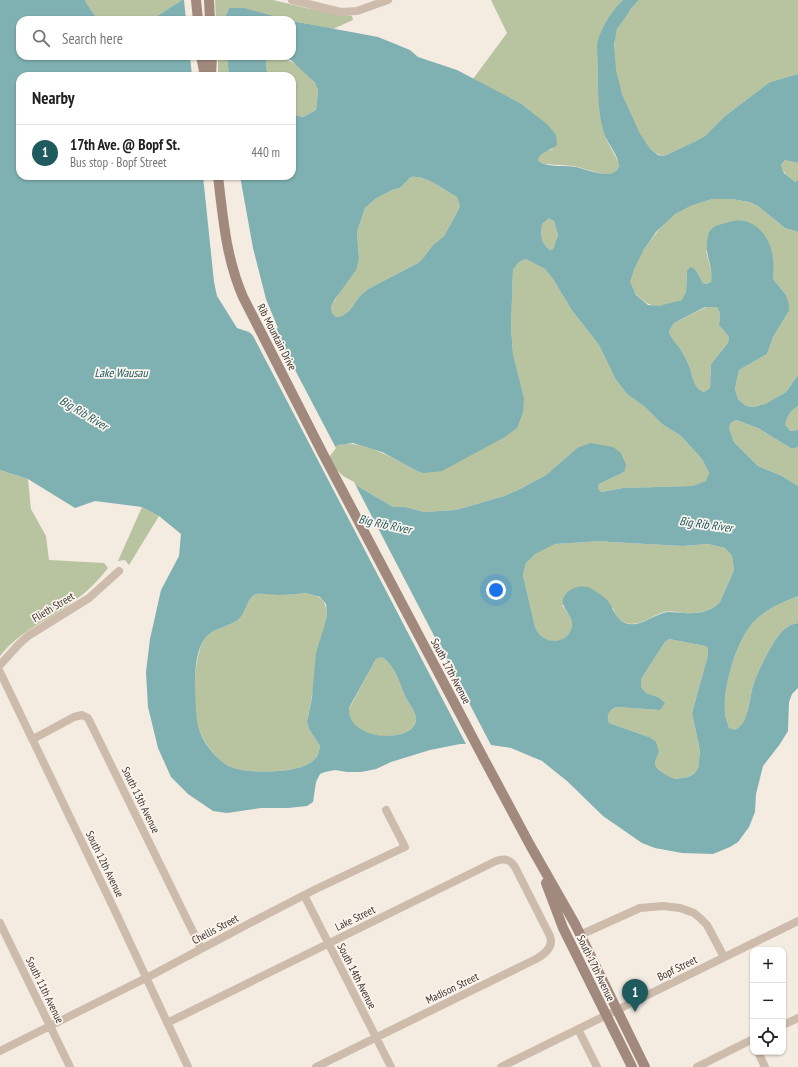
<!DOCTYPE html>
<html lang="en">
<head>
<meta charset="utf-8">
<style>
	:root { --surface:#fff; --page:#f2f2f2; --text:#222; --muted:#767676; --line:#e0e0e0; --accent:#1f5a5e }
	body { margin:0; font-family:"PT Sans Narrow",sans-serif; background:var(--page); color:var(--text) }
	.controls { position:absolute; right:12px; bottom:12px; display:grid; overflow:hidden; border-radius:8px; box-shadow:0 1px 3px #0004 }
	.controls button { width:36px; height:36px; display:grid; place-items:center; padding:0; border:0; border-bottom:1px solid var(--line); background:var(--surface); color:var(--text); font:20px sans-serif }
	.you { position:absolute; left:496px; top:590px; width:14px; height:14px; margin:-10px; border:3px solid #fff; border-radius:50%; background:#1a73e8; box-shadow:0 0 0 6px #1a73e833 }
	.badge { display:grid; place-items:center; width:26px; height:26px; border-radius:50%; background:var(--accent); color:#fff; font-size:13px; font-weight:700 }
	.pin { position:absolute; translate:-50% -33px; filter:drop-shadow(0 1px 2px #0008) }
	.pin::after { content:''; position:absolute; top:21px; width:14px; height:12px; background:inherit; clip-path:polygon(0 0,100% 0,50% 100%) }
	.list { margin:0; padding:0; list-style:none }
	h2 { display:flex; justify-content:space-between; align-items:center; height:52px; margin:0; padding:0 16px; font-size:17px }
	h2 small { font-size:13px; font-weight:400; color:var(--muted) }
	.list li { display:grid; grid-template-columns:26px 1fr auto; gap:12px; align-items:center; box-sizing:border-box; height:56px; padding:0 16px; border-top:1px solid var(--line) }
	.list b { display:block; font-size:15px; white-space:nowrap }
	.list p { margin:0; font-size:13px; white-space:nowrap; color:var(--muted) }
	.list em { font-size:13px; font-style:normal; color:var(--muted) }
	.icon { flex:none; width:22px; height:22px; fill:none; stroke:currentColor; stroke-width:2; stroke-linecap:round; stroke-linejoin:round }
	.map { position:relative; flex:none; width:798px; height:1067px; overflow:hidden }
	.search { position:absolute; background:var(--surface); box-shadow:0 1px 3px #0004; left:16px; top:16px; width:280px; height:44px; display:flex; align-items:center; gap:10px; box-sizing:border-box; padding:0 14px; border-radius:12px; color:var(--muted); font-size:15px }
	.panel { position:absolute; background:var(--surface); box-shadow:0 1px 3px #0004; left:16px; top:72px; width:280px; height:108px; border-radius:12px }
	.map>svg:first-child { display:block }
	.green { fill:#b8c4a0 }
	.water { fill:#7fb0b2; fill-rule:evenodd }
	.pier { fill:#f4ebe1 }
	.lines { fill:none; stroke-linecap:round; stroke-linejoin:round }
	.street { stroke:#cdbbac; stroke-width:8 }
	.secondary { stroke:#a18a7d; stroke-width:10 }
	.labels { text-anchor:middle; dominant-baseline:central; stroke-width:3.5; stroke-linejoin:round; paint-order:stroke }
	.street-label { font-size:11px; fill:#3b302b; stroke:#fbf5ee }
	.water-label { font-size:12px; font-style:italic; fill:#1f5a5e; stroke:#fbf5ee }
</style>
</head>
<body>
<div class="map">
<svg width="798" height="1067" viewBox="0 0 798 1067">
	<rect width="100%" height="100%" fill="#f4ebe1"/>
	<path class="green" d="M 86,0 L 182,0 L 151,20 L 98,20 L 85,1 Z
		M 215,0 L 273,0 L 306,8 L 352,16 L 353,20 L 333,29 L 273,17 L 243,8 L 229,8 L 224,20 L 216,20 Z
		M 491,0 L 623,0 L 619,4 L 602,30 L 606,139 L 619,163 L 618,168 L 614,173 L 606,175 L 574,166 L 545,164 L 540,162 L 538,160 C 539,152 546,151 553,149 L 520,103 L 473,79 L 507,33 Z
		M 639,0 L 798,0 L 798,74 L 770,82 L 725,116 L 705,136 L 696,141 L 664,156 C 659,155 655,153 651,150 C 637,137 618,88 615,69 C 614,57 613,41 617,29 C 621,20 632,8 639,0 Z
		M 218,56 L 227,56 L 229,76 L 218,76 Z
		M 273,56 C 290,60 294,61 307,74 C 310,77 311,81 315,83 L 318,90 L 316,110 L 303,117 L 292,114 L 292,76 L 270,76 L 266,69 L 266,61 Z
		M 785,160 L 798,163 L 798,180 L 795,182 C 789,177 783,173 781,165 Z
		M 411,177 C 426,175 444,190 457,197 L 460,206 L 454,218 L 444,236 L 432,246 L 424,257 L 418,263 L 368,289 L 360,296 L 350,310 L 342,316 L 336,317 L 332,313 L 331,307 L 359,258 L 357,232 L 365,208 L 375,199 L 392,190 L 400,188 Z
		M 712,199 L 731,199 L 748,202 L 758,206 L 785,228 L 798,232 L 798,375 L 786,392 L 765,404 L 754,407 L 746,406 L 738,399 L 735,389 L 739,370 L 767,354 L 773,337 L 789,311 L 786,295 L 773,279 L 773,259 L 706,251 L 712,275 L 711,282 L 706,284 L 703,283 L 695,269 L 687,271 L 686,292 L 683,300 C 675,302 666,306 659,306 C 651,307 645,302 640,298 C 636,295 631,288 630,282 C 628,266 662,223 675,214 C 685,206 699,203 712,199 Z
		M 549,217 L 554,221 L 558,235 L 553,249 L 550,250 C 540,242 541,236 542,224 Z
		M 526,259 L 545,269 L 553,279 L 571,309 L 599,345 L 616,380 L 627,394 L 645,407 L 662,424 L 681,436 L 702,459 L 709,473 L 707,481 L 692,486 L 623,488 L 601,492 L 598,488 L 599,484 L 624,472 L 577,448 L 546,475 L 520,489 L 504,496 L 456,510 L 424,512 L 405,507 L 393,507 L 383,501 L 342,477 L 330,466 L 328,456 C 331,451 333,446 338,445 C 361,438 398,461 417,471 L 524,398 L 513,354 L 511,327 L 513,270 L 519,262 Z
		M 706,307 L 717,307 L 720,313 L 719,325 L 729,337 L 728,343 L 711,364 L 710,388 L 704,392 C 693,390 693,375 689,366 C 687,361 685,356 682,352 C 678,345 671,340 669,331 L 674,323 Z
		M 798,406 L 798,430 L 789,431 L 785,425 C 786,416 790,411 798,406 Z
		M 736,420 L 758,428 L 792,449 L 798,447 L 798,486 L 782,476 L 758,466 L 734,442 L 729,428 L 731,423 Z
		M 0,470 L 28,479 L 31,509 L 46,536 L 49,560 L 104,563 L 108,568 C 96,583 86,593 70,604 C 45,622 20,631 0,656 Z
		M 142,507 L 159,516 L 129,565 L 125,560 L 118,561 Z
		M 603,541 L 610,542 L 683,546 L 708,544 L 725,548 L 732,556 L 734,570 L 720,602 C 711,612 696,614 683,613 C 676,612 671,611 664,612 C 651,616 640,627 626,623 C 618,621 616,615 613,608 L 562,605 C 566,611 572,617 572,624 C 572,639 556,645 545,639 C 540,636 537,631 535,627 L 523,575 L 526,563 L 535,553 L 555,544 Z
		M 306,593 C 321,597 325,598 327,614 L 307,722 L 309,729 L 320,746 C 319,749 319,753 318,755 C 312,765 299,768 289,770 C 273,772 237,774 224,763 C 214,756 205,743 200,732 C 192,712 192,655 206,637 C 215,627 231,627 240,618 C 247,611 247,596 257,594 C 264,592 272,595 278,595 C 288,595 297,594 306,593 Z
		M 798,596 L 798,623 C 791,624 784,628 780,634 C 771,644 757,673 753,686 C 749,699 749,724 735,731 L 729,728 C 728,723 725,718 725,713 C 723,688 735,645 751,625 C 763,610 781,603 798,596 Z
		M 669,639 L 705,646 L 708,648 L 708,655 L 692,713 L 700,751 L 698,770 L 694,774 L 688,777 L 676,779 L 670,777 L 660,771 L 656,767 L 655,762 L 659,752 L 649,737 L 609,723 C 606,716 609,710 616,707 L 660,710 L 658,697 L 646,693 L 641,687 L 641,679 L 665,642 Z
		M 382,657 C 394,665 399,680 404,694 C 407,700 416,712 416,719 C 416,744 347,742 349,709 L 376,659 Z"/>
	<path class="water" d="M 0,0 L 86,0 L 85,1 L 98,20 L 20,20 L 20,56 L 190,56 L 192,76 L 20,76 L 20,176 L 203,176 L 214,282 L 217,296 L 237,328 L 249,332 L 258,340 L 278,328 L 266,299 L 253,248 L 240,176 L 292,176 L 292,114 L 303,117 L 316,110 L 318,90 L 315,83 L 291,60 L 273,56 L 266,61 L 266,69 L 270,76 L 229,76 L 227,56 L 292,56 L 292,21 L 378,37 L 410,50 L 418,57 L 457,70 L 520,103 L 548,125 L 556,135 L 557,145 C 551,151 540,151 538,160 C 544,168 566,165 576,167 C 586,169 612,181 618,168 C 622,161 609,145 606,138 C 597,116 598,86 598,62 C 598,56 596,48 598,41 C 601,28 613,9 623,0 L 639,0 L 631,9 L 617,29 L 614,45 L 616,70 L 622,94 L 639,132 L 650,149 L 658,155 L 664,156 L 696,141 L 705,136 L 725,116 L 770,82 L 798,74 L 798,163 L 785,160 L 781,165 L 784,173 L 795,182 L 798,180 L 798,232 L 785,228 L 758,206 L 749,202 L 731,199 L 712,199 L 690,206 L 675,214 L 656,232 L 643,251 L 634,269 L 630,282 L 636,295 L 648,305 L 659,306 L 682,300 L 686,292 L 687,271 L 690,267 L 695,269 L 703,283 L 706,284 L 711,282 C 714,266 703,254 708,237 C 708,236 709,231 710,231 C 714,225 723,224 729,222 C 753,214 772,237 773,260 C 774,266 773,272 773,279 L 786,295 L 789,305 L 789,311 L 773,337 L 767,354 L 739,370 L 735,389 L 738,399 L 746,406 L 754,407 L 765,404 L 786,392 L 798,375 L 798,406 C 790,411 787,416 785,425 L 790,431 L 798,430 L 798,447 L 792,449 L 758,428 L 736,420 L 731,423 L 729,428 L 734,442 L 758,466 L 782,476 L 798,486 L 798,596 C 781,603 763,610 751,625 C 735,645 723,688 725,713 C 725,718 728,723 729,728 L 735,730 C 749,724 749,699 753,686 C 757,673 771,644 780,634 C 784,628 791,624 798,623 L 798,688 L 792,694 L 789,702 L 788,731 L 780,744 L 763,766 L 756,794 L 755,812 L 749,827 L 738,842 L 730,847 L 713,854 L 682,853 L 655,848 L 642,843 L 603,816 L 567,781 L 542,761 L 511,748 L 484,744 L 460,744 L 430,750 L 391,762 L 376,769 L 361,772 L 347,772 L 335,770 L 325,772 L 320,774 L 316,782 L 313,802 L 307,806 L 288,808 L 261,808 L 227,813 L 213,811 L 188,794 L 171,777 L 158,748 L 148,707 L 146,672 L 150,639 L 161,590 L 179,556 L 181,534 L 159,516 L 142,507 L 95,501 L 75,508 L 28,479 L 0,470 ZM 411,177 C 426,175 444,190 457,197 L 460,206 L 454,218 L 444,236 L 432,246 L 424,257 L 418,263 L 368,289 L 360,296 L 350,310 L 342,316 L 336,317 L 332,313 L 331,307 L 335,299 L 356,270 L 359,258 L 357,232 L 365,208 L 375,199 L 392,190 L 400,188 ZM 549,218 L 554,221 L 558,235 L 553,249 L 550,250 C 540,242 541,236 542,224 ZM 526,259 L 545,269 L 553,279 L 571,309 L 599,345 L 616,380 L 627,394 L 645,407 L 662,424 L 681,436 L 702,459 L 709,473 L 706,481 L 692,486 L 623,488 L 601,492 L 598,488 L 599,484 L 624,472 L 626,465 L 621,453 L 613,447 L 591,443 L 577,448 L 546,475 L 520,489 L 504,496 L 456,510 L 424,512 L 405,507 L 393,507 L 383,501 L 342,477 L 330,466 L 328,455 L 332,449 L 338,445 L 353,443 L 382,452 L 417,471 L 423,473 L 442,471 L 503,438 L 517,428 L 523,412 L 524,398 L 513,354 L 511,327 L 513,270 L 519,262 ZM 705,307 L 717,307 L 720,313 L 719,325 L 729,337 L 728,343 L 711,364 L 710,388 L 704,392 C 693,389 693,375 689,366 C 687,361 685,356 682,352 C 678,344 671,340 669,331 L 674,323 ZM 603,541 L 610,542 L 683,546 L 708,544 L 725,548 L 732,556 L 734,570 L 720,602 C 711,612 697,614 684,613 C 676,613 670,611 663,613 C 650,617 639,628 625,623 C 615,619 614,608 607,600 C 604,596 597,592 592,589 C 586,586 581,586 575,588 C 571,589 567,592 565,595 C 557,606 573,614 572,625 C 571,639 555,645 544,638 C 540,636 537,631 535,627 L 523,575 L 526,563 L 535,554 L 555,544 ZM 306,593 L 320,597 L 326,604 L 327,615 L 324,627 L 316,653 L 312,697 L 307,722 L 309,729 L 320,746 C 319,749 319,753 318,755 C 312,765 299,768 289,770 C 273,772 237,774 224,763 C 214,756 204,743 200,732 C 195,719 196,703 195,690 C 195,673 195,651 206,637 C 215,627 231,627 240,618 C 247,611 247,596 257,594 C 264,593 272,595 278,595 C 288,595 297,594 306,593 ZM 669,639 L 705,646 L 708,648 L 708,655 L 692,713 L 700,751 L 698,769 L 694,774 L 688,777 L 676,779 L 670,777 L 660,771 L 656,767 L 655,762 L 659,752 L 656,742 L 649,737 L 609,723 C 606,716 609,710 616,707 L 660,710 L 665,703 L 658,697 L 646,693 L 641,687 L 641,679 L 665,642 ZM 382,657 C 394,665 399,680 404,694 C 407,701 416,711 416,719 C 416,744 347,742 349,708 L 376,659 Z
		M 182,0 L 184,0 L 186,20 L 151,20 Z
		M 229,8 L 244,8 L 287,20 L 224,20 Z"/>
	<path class="pier" d="M 273,328 L 336,448 L 330,456 L 332,465 L 343,476 L 354,482 L 492,747 L 484,746 L 467,746 L 250,330 L 258,338 Z"/>
	<g class="lines">
		<path class="street" d="M 292,0 L 341,12 L 357,11 L 388,0
			M 0,665 L 19,644 L 28,636 L 89,598 L 119,571
			M 0,672 L 116,913 L 188,1067
			M 33,739 L 74,717 L 82,715 L 88,718 L 201,948
			M 304,895 L 391,1067
			M 0,923 L 70,1067
			M 580,935 L 640,908 L 663,906 L 680,908 L 694,913 L 700,918 L 707,925 L 724,957
			M 167,1023 L 496,861 C 504,858 510,859 515,867 L 550,936 C 554,947 545,954 536,959 L 316,1067
			M 783,1025 L 798,1018
			M 578,1029 L 597,1067
			M 0,1051 L 152,975 L 252,922 L 316,889 L 405,847 L 386,810
			M 758,1052 L 765,1067
			M 501,1067 L 798,921
			M 697,1067 L 753,1039"/>
		<path class="secondary" d="M 196,0 L 198,20
			M 209,0 L 210,20
			M 201,56 L 205,76
			M 211,76 L 212,56
			M 218,176 C 223,218 226,258 243,297 L 323,454 L 485,761 L 530,845 L 575,924 L 645,1067
			M 546,883 L 563,928 L 632,1067"/>
	</g>
	<g class="labels">
		<g class="street-label">
			<text transform="translate(277 337) rotate(63)">Rib Mountain Drive</text>
			<text transform="translate(53 607) rotate(-31)">Flieth Street</text>
			<text transform="translate(451 671) rotate(62)">South 17th Avenue</text>
			<text transform="translate(141 800) rotate(64)">South 13th Avenue</text>
			<text transform="translate(105 864) rotate(64)">South 12th Avenue</text>
			<text transform="translate(355 918) rotate(-26)">Lake Street</text>
			<text transform="translate(215 929) rotate(-28)">Chellis Street</text>
			<text transform="translate(596 968) rotate(64)">South 17th Avenue</text>
			<text transform="translate(677 968) rotate(-26)">Bopf Street</text>
			<text transform="translate(357 976) rotate(63)">South 14th Avenue</text>
			<text transform="translate(452 988) rotate(-26)">Madison Street</text>
			<text transform="translate(45 990) rotate(64)">South 11th Avenue</text>
		</g>
		<g class="water-label">
			<text x="121" y="372">Lake Wausau</text>
			<text transform="translate(84 413) rotate(31)">Big Rib River</text>
			<text transform="translate(385 524) rotate(12)">Big Rib River</text>
			<text transform="translate(706 524) rotate(8)">Big Rib River</text>
		</g>
	</g>
</svg>
<div class="controls">
<button>+</button>
<button>−</button>
<button><svg class="icon" aria-label="locate" viewBox="0 0 24 24"><circle cx="12" cy="12" r="6"/><path d="M12 2v4M12 18v4M2 12h4M18 12h4"/></svg></button>
</div>
<div class="you"></div>
<div class="pin badge" style="left:635px;top:1012px">1</div>
<div class="search"><svg class="icon" aria-label="search" viewBox="0 0 24 24"><circle cx="10" cy="10" r="6"/><path d="M15 15l6 6"/></svg>Search here</div>
<section class="panel">
<h2>Nearby<small></small></h2>
<ul class="list">
<li><span class="badge">1</span><div><b>17th Ave. @ Bopf St.</b><p>Bus stop · Bopf Street</p></div><em>440 m</em></li>
</ul>
</section>
</div>
</body>
</html>
